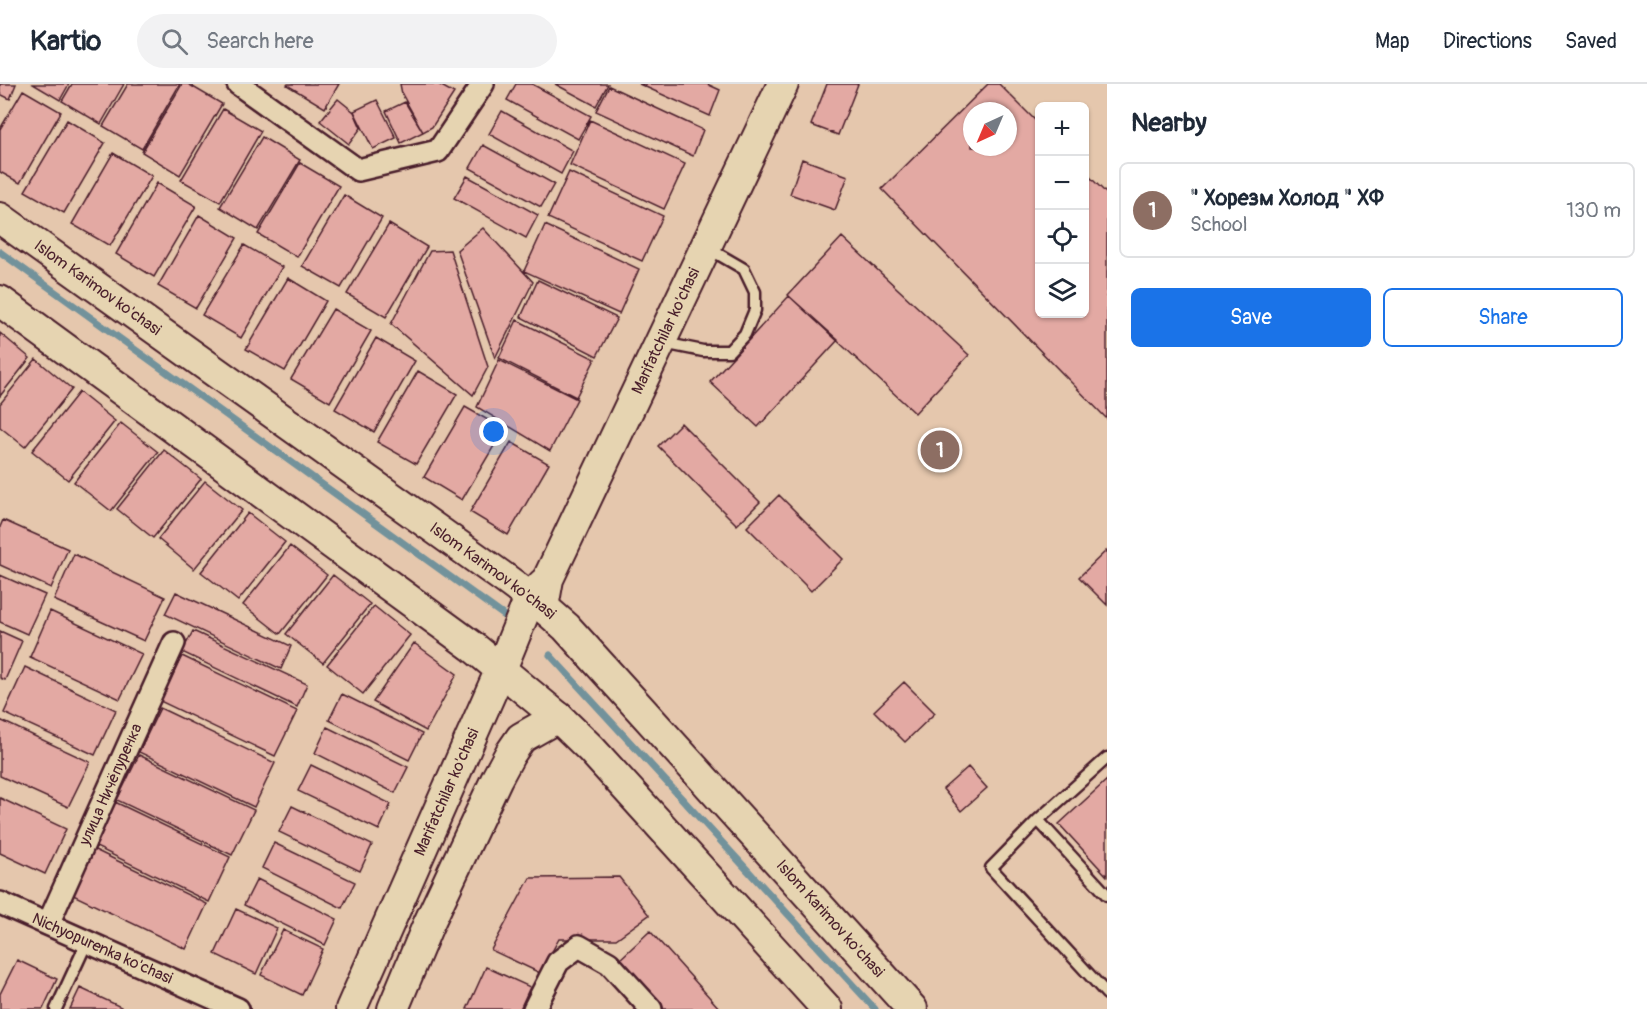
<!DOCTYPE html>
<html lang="en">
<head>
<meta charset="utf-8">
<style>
	:root { --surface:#fff; --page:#f2f2f3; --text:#1f2937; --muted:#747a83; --line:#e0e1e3; --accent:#1a73e8 }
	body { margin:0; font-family:Pangolin,sans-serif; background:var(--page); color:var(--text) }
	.controls { position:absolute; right:18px; top:18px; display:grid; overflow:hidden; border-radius:9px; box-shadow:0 2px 4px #0004 }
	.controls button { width:54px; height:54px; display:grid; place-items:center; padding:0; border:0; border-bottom:2px solid var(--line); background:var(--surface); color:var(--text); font:30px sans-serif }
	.compass { position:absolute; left:963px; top:18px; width:54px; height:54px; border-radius:50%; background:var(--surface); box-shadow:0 2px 4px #0004; rotate:224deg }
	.you { position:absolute; left:494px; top:348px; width:21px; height:21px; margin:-15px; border:4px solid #fff; border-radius:50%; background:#1a73e8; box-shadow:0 0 0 9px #1a73e833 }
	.badge { display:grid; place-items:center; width:39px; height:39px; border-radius:50%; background:var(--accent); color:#fff; font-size:20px; font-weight:700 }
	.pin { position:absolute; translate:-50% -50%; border:3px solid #fff; box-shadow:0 2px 6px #0006 }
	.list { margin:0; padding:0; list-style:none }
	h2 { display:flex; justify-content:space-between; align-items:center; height:78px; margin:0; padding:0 24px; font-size:26px }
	h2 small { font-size:20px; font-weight:400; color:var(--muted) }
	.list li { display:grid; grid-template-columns:39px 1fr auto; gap:18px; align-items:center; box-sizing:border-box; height:96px; margin:0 12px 12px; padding:0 12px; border:2px solid var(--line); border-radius:9px }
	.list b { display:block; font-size:22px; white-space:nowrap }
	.list p { margin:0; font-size:20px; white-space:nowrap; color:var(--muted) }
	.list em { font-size:20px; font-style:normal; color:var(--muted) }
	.actions { display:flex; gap:12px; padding:18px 24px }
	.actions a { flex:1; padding:14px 0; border:2px solid var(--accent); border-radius:9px; text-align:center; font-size:21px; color:var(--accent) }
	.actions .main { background:var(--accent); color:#fff }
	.icon { flex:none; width:33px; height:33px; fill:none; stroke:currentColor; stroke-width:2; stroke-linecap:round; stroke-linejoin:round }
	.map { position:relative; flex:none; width:1107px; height:925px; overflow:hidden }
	header { display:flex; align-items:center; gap:36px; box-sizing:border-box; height:84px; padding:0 30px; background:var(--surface); border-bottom:2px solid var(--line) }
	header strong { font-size:28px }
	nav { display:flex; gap:33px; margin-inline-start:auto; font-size:21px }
	.search { width:420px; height:54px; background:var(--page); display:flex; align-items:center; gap:15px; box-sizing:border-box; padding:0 21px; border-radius:33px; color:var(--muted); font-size:22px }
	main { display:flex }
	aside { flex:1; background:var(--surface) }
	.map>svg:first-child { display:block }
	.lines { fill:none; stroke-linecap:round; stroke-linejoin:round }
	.stream { stroke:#72929b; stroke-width:7 }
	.building { fill:#e3a9a3; stroke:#4a1f2b; stroke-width:1.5; fill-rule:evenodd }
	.lane-casing { stroke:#4a1f2b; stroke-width:15 }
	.street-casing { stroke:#4a1f2b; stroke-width:26 }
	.secondary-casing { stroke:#4a1f2b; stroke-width:34 }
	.lane { stroke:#e6d4b1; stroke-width:10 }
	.street { stroke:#e6d4b1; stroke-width:21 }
	.secondary { stroke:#e6d4b1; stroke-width:30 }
	.labels { text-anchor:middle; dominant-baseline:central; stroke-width:4.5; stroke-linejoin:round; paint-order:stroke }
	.street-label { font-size:16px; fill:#4a1f2b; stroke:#e6d4b1 }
</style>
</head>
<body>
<header>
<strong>Kartio</strong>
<div class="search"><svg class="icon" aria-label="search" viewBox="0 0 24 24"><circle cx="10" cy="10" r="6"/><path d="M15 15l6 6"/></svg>Search here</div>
<nav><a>Map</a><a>Directions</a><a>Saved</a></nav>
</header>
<main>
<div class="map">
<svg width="1107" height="925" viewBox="0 0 1107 925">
	<rect width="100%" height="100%" fill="#e5c7ad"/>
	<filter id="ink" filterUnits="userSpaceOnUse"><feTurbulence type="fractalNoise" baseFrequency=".0167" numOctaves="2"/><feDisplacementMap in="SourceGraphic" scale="12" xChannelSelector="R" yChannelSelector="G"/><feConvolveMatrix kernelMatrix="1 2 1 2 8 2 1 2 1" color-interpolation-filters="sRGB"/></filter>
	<g filter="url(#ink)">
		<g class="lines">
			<path class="stream" d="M 0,168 L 506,533
				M 550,571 L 875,925"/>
		</g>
		<path class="building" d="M 0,0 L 16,0 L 10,15 L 0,10 Z
			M 33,0 L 69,0 L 60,16 Z
			M 72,0 L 124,0 L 101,40 L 62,17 Z
			M 128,0 L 180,0 L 142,65 L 103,42 Z
			M 182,0 L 188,0 L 222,20 L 180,91 L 142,68 Z
			M 288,0 L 339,0 L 325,24 L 287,1 Z
			M 400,0 L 438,0 L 454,9 L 432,43 L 423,48 L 402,10 Z
			M 516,0 L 532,0 L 591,32 L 578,55 L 507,16 Z
			M 555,0 L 608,0 L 596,22 Z
			M 639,0 L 707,0 L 720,6 L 710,32 Z
			M 827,0 L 858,0 L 838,51 L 811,41 Z
			M 988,0 L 999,0 L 1040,41 L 1040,230 L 1084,230 L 1084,87 L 1107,110 L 1107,335 L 882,105 ZM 972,27 L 1008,27 L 1008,63 L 972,63 Z
			M 609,2 L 703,46 L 693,72 L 596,27 Z
			M 23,6 L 61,28 L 20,99 L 0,88 L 0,45 Z
			M 338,15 L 354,28 L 361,44 L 349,60 L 320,37 Z
			M 377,16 L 396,54 L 373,65 L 354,27 Z
			M 405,18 L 423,48 L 401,59 L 386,27 Z
			M 223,25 L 261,47 L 220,118 L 181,96 Z
			M 502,27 L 573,67 L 561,90 L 489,50 Z
			M 67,36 L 105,59 L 64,129 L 25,107 Z
			M 590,36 L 685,80 L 664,125 L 570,81 Z
			M 262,53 L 300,76 L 258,146 L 220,123 Z
			M 483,61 L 554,100 L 541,123 L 470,84 Z
			M 113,69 L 152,92 L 110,162 L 72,140 Z
			M 802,75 L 848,92 L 835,126 L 790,110 Z
			M 300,79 L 339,102 L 297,173 L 258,150 Z
			M 569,88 L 663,132 L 642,177 L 548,134 Z
			M 467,92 L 538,131 L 526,154 L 454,114 Z
			M 157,99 L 196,122 L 154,193 L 116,170 Z
			M 344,111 L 382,134 L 341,204 L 302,182 Z
			M 199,131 L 237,154 L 196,224 L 158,202 Z
			M 389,140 L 427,163 L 386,233 L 347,210 Z
			M 545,141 L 639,185 L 619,230 L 524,187 Z
			M 483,144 L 533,198 L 495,274 L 457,166 Z
			M 842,153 L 969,271 L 915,329 L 788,211 Z
			M 244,161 L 282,183 L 241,254 L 202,231 Z
			M 450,166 L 488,283 L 473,311 L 391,240 L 430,167 Z
			M 288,194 L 326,217 L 285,287 L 246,265 Z
			M 538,196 L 617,234 L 597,272 L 521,233 Z
			M 789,212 L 838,256 L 758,343 L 710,298 Z
			M 333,225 L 371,247 L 330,318 L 291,295 Z
			M 517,236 L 595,275 L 576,313 L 499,274 Z
			M 0,249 L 30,274 L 0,312 Z
			M 376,254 L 415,277 L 374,348 L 335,325 Z
			M 36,275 L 72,305 L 25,363 L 0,343 L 0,320 Z
			M 499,276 L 577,315 L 550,367 L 477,323 Z
			M 418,287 L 457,310 L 416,380 L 377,358 Z
			M 79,308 L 115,337 L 68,396 L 32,367 Z
			M 465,323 L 504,345 L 462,416 L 424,393 Z
			M 121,339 L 158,368 L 111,427 L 74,398 Z
			M 681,339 L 760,418 L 737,441 L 658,362 Z
			M 511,358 L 549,380 L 508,451 L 470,428 Z
			M 164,366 L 201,395 L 153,454 L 117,425 Z
			M 205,397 L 242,426 L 194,485 L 158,455 Z
			M 779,411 L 843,475 L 811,507 L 747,443 Z
			M 248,429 L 285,458 L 238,517 L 201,488 Z
			M 3,436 L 68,465 L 51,504 L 0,481 L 0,443 Z
			M 290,462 L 327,491 L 280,550 L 243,521 Z
			M 1107,466 L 1107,521 L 1079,493 Z
			M 74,470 L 165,513 L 144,557 L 54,516 Z
			M 0,491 L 45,511 L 27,550 L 0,538 Z
			M 333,491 L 370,520 L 323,579 L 286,550 Z
			M 176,508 L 291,562 L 281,585 L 165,530 Z
			M 374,522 L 410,551 L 363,610 L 327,581 Z
			M 50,527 L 142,570 L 120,615 L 30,573 Z
			M 0,547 L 22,557 L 5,596 L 0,594 Z
			M 193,547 L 307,600 L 297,623 L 182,568 Z
			M 414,559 L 457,590 L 426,647 L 373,618 Z
			M 182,572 L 297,627 L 275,672 L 160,617 Z
			M 25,583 L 116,626 L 95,671 L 4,629 Z
			M 904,598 L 935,629 L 905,658 L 874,627 Z
			M 342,610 L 422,650 L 409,676 L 329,636 Z
			M 160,624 L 275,679 L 254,723 L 139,668 Z
			M 0,636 L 90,678 L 68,723 L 0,692 Z
			M 327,643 L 408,683 L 395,709 L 315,669 Z
			M 139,671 L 254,726 L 232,771 L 117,716 Z
			M 311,681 L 391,720 L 379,746 L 298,707 Z
			M 968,683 L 987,704 L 961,727 L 943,705 Z
			M 1107,696 L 1107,792 L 1059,740 Z
			M 0,714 L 66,745 L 45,790 L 0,769 Z
			M 115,718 L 230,773 L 209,818 L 94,762 Z
			M 292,722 L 372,761 L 360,787 L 279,748 Z
			M 274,759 L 355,798 L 342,824 L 262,784 Z
			M 93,765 L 207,820 L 186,865 L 71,810 Z
			M 619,793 L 649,831 L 616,855 L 559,855 L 540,889 L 491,866 L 530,794 Z
			M 257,795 L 337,835 L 325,861 L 244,821 Z
			M 236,825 L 277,844 L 256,890 L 215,870 Z
			M 283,846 L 323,865 L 302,911 L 261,891 Z
			M 650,847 L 720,925 L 660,925 L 618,877 Z
			M 17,876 L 57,895 L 43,925 L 0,925 L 0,910 Z
			M 486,883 L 530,903 L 520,925 L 467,925 Z
			M 80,904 L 121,923 L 120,925 L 70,925 Z"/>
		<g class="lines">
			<g class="lane-casing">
				<path id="lane" d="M 663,259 L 703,267 L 729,267 L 745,250 L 755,226 L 755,208 L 744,185 L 706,163
					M 1107,674 L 1038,736 L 991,784 L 1107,910
					M 1038,736 L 1107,811
					M 56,925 L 87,858"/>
			</g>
			<g class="street-casing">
				<g id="street">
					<path d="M 238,0 L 358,86 L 438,67 L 483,0"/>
					<path id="s1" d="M 0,819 L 238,925"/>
					<path id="s2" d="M 48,840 L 174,559"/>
					<path d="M 534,925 L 558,878 L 579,862 L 609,879 L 651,925"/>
				</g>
			</g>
			<g class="secondary-casing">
				<g id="secondary">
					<path id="s3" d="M 0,134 L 504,494 L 543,523 L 566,543 L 912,925"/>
					<path d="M 0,217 L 472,562 L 558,633 L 591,665 L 827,925"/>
					<path id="s4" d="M 543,523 L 548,495 L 783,0"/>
					<path id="s5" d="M 351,925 L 501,585 L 530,514 L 543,500"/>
					<path d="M 393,925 L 428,841 L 497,694 L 510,670 L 521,654 L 558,633"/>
				</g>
			</g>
			<use href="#lane" class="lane"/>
			<use href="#street" class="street"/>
			<use href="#secondary" class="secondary"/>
		</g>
	</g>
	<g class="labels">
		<g class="street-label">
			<text stroke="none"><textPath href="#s3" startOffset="120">Islom Karimov ko'chasi</textPath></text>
			<text stroke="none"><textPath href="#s4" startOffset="303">Marifatchilar ko'chasi</textPath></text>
			<text stroke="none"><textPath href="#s3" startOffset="606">Islom Karimov ko'chasi</textPath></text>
			<text stroke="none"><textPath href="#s2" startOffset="153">улица Ничёпуренка</textPath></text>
			<text stroke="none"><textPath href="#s5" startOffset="237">Marifatchilar ko'chasi</textPath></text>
			<text stroke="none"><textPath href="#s3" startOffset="1092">Islom Karimov ko'chasi</textPath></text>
			<text stroke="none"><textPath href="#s1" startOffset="112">Nichyopurenka ko'chasi</textPath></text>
		</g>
	</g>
</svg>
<div class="controls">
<button>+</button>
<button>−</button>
<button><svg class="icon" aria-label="locate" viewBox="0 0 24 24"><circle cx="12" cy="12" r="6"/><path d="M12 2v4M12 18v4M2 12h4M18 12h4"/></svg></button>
<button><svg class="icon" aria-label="layers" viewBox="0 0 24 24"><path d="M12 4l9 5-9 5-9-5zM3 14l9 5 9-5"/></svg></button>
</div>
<svg class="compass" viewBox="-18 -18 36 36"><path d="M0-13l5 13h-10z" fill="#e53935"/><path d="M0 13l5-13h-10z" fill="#747a83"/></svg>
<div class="you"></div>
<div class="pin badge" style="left:940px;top:366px;background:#8d6e63">1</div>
</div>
<aside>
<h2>Nearby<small></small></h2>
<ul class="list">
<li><span class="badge" style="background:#8d6e63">1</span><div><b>&quot; Хорезм Холод &quot; ХФ</b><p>School</p></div><em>130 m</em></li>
</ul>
<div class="actions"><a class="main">Save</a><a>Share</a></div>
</aside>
</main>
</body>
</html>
